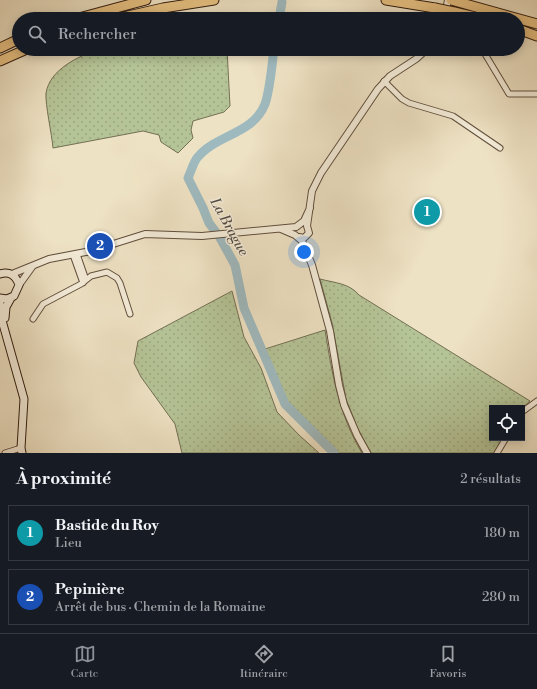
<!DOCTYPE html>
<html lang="fr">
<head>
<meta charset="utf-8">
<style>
	:root { --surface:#171b24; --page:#20242c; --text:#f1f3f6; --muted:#9ea1a6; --line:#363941; --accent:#8c9099 }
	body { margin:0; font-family:"Libre Bodoni",serif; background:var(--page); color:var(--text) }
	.controls { position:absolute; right:12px; bottom:12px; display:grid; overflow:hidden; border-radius:0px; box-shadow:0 2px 10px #0003 }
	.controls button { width:36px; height:36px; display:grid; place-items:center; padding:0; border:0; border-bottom:1px solid var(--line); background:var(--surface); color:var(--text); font:20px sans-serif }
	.you { position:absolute; left:304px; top:252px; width:14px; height:14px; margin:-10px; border:3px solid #fff; border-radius:50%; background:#1a73e8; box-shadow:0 0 0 6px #1a73e833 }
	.badge { display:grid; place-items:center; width:26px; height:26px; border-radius:50%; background:var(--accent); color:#fff; font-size:13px; font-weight:700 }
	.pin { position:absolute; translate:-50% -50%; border:2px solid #fff; box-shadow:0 1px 4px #0006 }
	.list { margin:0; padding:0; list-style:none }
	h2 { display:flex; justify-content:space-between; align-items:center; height:52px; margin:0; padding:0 16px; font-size:17px }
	h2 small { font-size:13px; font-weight:400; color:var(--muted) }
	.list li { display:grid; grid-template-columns:26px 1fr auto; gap:12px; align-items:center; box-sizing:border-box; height:56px; margin:0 8px 8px; padding:0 8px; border:1px solid var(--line); border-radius:0px }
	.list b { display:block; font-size:15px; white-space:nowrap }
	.list p { margin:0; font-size:13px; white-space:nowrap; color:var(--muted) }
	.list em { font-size:13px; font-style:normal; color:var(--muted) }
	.icon { flex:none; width:22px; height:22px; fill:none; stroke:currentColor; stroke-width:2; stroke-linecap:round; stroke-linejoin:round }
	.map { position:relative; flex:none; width:537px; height:453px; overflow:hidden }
	.search { position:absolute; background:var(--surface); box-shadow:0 2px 10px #0003; left:12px; right:12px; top:12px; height:44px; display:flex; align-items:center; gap:10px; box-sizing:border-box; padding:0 14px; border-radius:22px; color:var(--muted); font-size:15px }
	.sheet { height:180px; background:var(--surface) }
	nav { display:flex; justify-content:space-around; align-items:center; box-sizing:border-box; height:56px; border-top:1px solid var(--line); background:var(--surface); font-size:11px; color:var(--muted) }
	nav a { display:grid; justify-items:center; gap:2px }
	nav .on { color:var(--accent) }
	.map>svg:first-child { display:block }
	.grass { fill:url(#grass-dots); stroke:#737054 }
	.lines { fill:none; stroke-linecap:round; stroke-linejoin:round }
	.river { stroke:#9fbabf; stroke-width:9 }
	.minor-casing { stroke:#604e3d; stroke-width:7 }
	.tertiary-casing { stroke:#604e3d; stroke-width:8 }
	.secondary-casing { stroke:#311c10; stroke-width:9 }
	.motorway-casing { stroke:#311c10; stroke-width:11 }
	.minor { stroke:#f4ecd9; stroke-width:5 }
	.tertiary { stroke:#f4ecd9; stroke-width:6 }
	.secondary { stroke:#f4ecd9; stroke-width:7 }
	.motorway { stroke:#e7c182; stroke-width:9 }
	.motorway-bridge-casing { stroke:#311c10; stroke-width:11; stroke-linecap:butt }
	.motorway-bridge { stroke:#e7c182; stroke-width:9 }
	.labels { text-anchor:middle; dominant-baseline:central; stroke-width:3; stroke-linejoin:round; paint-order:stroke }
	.water-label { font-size:14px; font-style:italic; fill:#524b45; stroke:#f4ecd9 }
</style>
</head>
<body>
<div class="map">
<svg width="537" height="453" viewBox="0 0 537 453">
	<defs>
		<pattern id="grass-dots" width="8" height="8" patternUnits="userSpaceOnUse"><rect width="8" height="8" fill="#b5c497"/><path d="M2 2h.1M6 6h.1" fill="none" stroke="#9ca881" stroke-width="1.8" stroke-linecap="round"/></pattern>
	</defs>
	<rect width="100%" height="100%" fill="#eee2c4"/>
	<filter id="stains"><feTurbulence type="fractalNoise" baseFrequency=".005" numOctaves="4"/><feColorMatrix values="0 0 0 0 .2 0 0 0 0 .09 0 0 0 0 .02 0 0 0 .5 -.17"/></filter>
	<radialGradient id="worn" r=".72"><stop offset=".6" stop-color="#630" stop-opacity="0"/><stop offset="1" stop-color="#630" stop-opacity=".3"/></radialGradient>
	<path class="grass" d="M 98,49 L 227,49 L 230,106 L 224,112 L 193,121 L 191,130 L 193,138 L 178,153 L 161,142 L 159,135 L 143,131 L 53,148 C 52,135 45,104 46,93 C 50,69 78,57 98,49 Z
		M 320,279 C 335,283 349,283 359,295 L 530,401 L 522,408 L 492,408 L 492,438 L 504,438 L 495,453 L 371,453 L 358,429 L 346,399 L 332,323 Z
		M 232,291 L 244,337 L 261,368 L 277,412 L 299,435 L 319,453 L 182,453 L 175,424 L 141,377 L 134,363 L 138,341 Z
		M 325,330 C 332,374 339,415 362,453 L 338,453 L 288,405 L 265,349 Z"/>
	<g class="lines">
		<path class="river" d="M 279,19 L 282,2
			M 274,49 C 272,64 270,90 265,104 C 253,135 216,134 197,158 C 193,163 191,172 188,178 L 203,208 L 209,223 L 219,236 L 235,265 L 244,308 L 285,404 L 334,453"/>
		<g class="minor-casing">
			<path id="minor" d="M 482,49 L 509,94 L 537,94
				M 384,81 L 402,99 L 409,103 L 453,116 L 500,148
				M 77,254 L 86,280
				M 73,255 L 83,283
				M 33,319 L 43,304 L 81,284 L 91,276 L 107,272 L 117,278 L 120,283 L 130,314
				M 522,412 L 537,401
				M 5,453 L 21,448
				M 497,453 L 506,438"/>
		</g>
		<g class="tertiary-casing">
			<path id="tertiary" d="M 444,19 L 448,0
				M 281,229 L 295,235 L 302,241 L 312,265 L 330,331 L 339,385 L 344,405 L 357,435 L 367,453
				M 299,237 L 304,238 L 309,233 L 307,226 L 312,191 L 321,173 L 378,89 L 390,76 L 416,59 L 427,49
				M 12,274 L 49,259 L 91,251 L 145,234 L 202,236 L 296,227 L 304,221 L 310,208
				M 19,285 L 32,267"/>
		</g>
		<g class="secondary-casing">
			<path id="secondary" d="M 0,274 C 9,271 16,275 19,285 L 14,296 L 7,299 L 0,298
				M 0,302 L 1,317 L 24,399 L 21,448 L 22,453
				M 5,318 L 6,307 L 11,298"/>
		</g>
		<g class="motorway-casing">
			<path id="motorway" d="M 386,0 L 435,8
				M 451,0 L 537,24
				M 454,12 L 484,19
				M 75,19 L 146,0
				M 115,19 L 163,8 L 214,0
				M 518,29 L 537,36
				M 0,48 L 19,39
				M 0,61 L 27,49"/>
		</g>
		<use href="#minor" class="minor"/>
		<use href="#tertiary" class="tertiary"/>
		<use href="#secondary" class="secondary"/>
		<use href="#motorway" class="motorway"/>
		<g class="motorway-bridge-casing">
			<path id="motorway-bridge" d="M 435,8 L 454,12"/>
		</g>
		<use href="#motorway-bridge" class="motorway-bridge"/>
	</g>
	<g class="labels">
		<g class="water-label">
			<text transform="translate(229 227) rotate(61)">La Brague</text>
		</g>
	</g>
	<rect width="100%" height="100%" filter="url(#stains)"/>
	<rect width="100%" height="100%" fill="url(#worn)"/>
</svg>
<div class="controls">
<button><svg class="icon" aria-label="locate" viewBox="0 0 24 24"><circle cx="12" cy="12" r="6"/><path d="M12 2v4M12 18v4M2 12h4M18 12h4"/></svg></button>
</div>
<div class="you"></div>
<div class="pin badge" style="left:427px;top:212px;background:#0f9aa8">1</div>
<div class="pin badge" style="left:100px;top:246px;background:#1a4fb4">2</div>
<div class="search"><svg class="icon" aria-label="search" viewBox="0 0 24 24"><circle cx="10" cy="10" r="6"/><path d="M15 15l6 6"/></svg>Rechercher</div>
</div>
<section class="sheet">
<h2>À proximité<small>2 résultats</small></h2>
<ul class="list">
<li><span class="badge" style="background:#0f9aa8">1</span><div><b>Bastide du Roy</b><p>Lieu</p></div><em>180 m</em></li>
<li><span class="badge" style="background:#1a4fb4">2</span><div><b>Pepinière</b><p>Arrêt de bus · Chemin de la Romaine</p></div><em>280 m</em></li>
</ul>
</section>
<nav>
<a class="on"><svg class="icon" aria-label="map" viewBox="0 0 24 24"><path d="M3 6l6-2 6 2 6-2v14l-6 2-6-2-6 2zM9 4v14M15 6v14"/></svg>Carte</a>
<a><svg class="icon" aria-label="directions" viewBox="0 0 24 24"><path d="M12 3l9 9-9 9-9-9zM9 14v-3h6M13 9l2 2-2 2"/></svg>Itinéraire</a>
<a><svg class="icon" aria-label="saved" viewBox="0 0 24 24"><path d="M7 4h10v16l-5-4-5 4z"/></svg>Favoris</a>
</nav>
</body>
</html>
